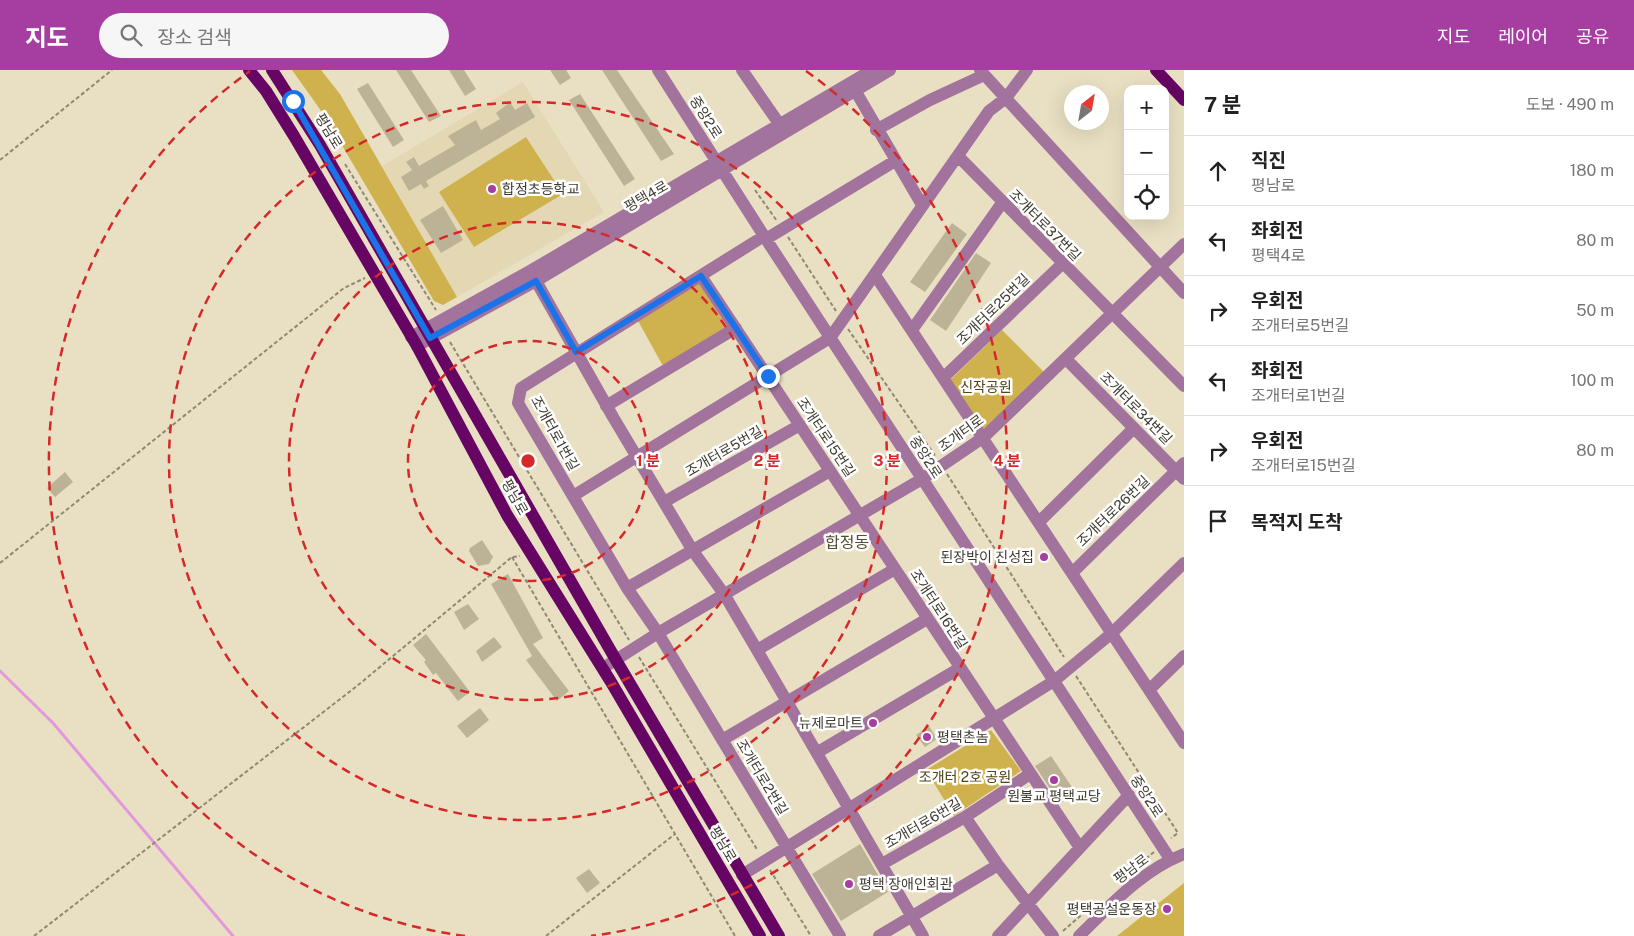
<!DOCTYPE html>
<html lang="ko">
<head>
<meta charset="utf-8">
<style>
	:root { --surface:#fff; --page:#f6f6f6; --text:#222; --muted:#767676; --line:#e0e0e0; --accent:#a63ea1 }
	body { margin:0; font-family:"Public Sans","Noto Sans KR",sans-serif; background:var(--page); color:var(--text) }
	.controls { position:absolute; right:15px; top:15px; display:grid; overflow:hidden; border-radius:10px; box-shadow:0 5px 20px #0002 }
	.controls button { width:45px; height:45px; display:grid; place-items:center; padding:0; border:0; border-bottom:1px solid var(--line); background:var(--surface); color:var(--text); font:25px sans-serif }
	.compass { position:absolute; left:1064px; top:15px; width:45px; height:45px; border-radius:50%; background:var(--surface); box-shadow:0 5px 20px #0002; rotate:31deg }
	.stop { position:absolute; width:15px; height:15px; margin:-11px; border:4px solid #1a73e8; border-radius:50%; background:#fff }
	.stop.end { background:#1a73e8; border-color:#fff; box-shadow:0 1px 5px #0008 }
	.list { margin:0; padding:0; list-style:none }
	h2 { display:flex; justify-content:space-between; align-items:center; height:65px; margin:0; padding:0 20px; font-size:21px }
	h2 small { font-size:16px; font-weight:400; color:var(--muted) }
	.list li { display:grid; grid-template-columns:32px 1fr auto; gap:15px; align-items:center; box-sizing:border-box; height:70px; padding:0 20px; border-top:1px solid var(--line) }
	.list b { display:block; font-size:19px; white-space:nowrap }
	.list p { margin:0; font-size:16px; white-space:nowrap; color:var(--muted) }
	.list em { font-size:16px; font-style:normal; color:var(--muted) }
	.icon { flex:none; width:28px; height:28px; fill:none; stroke:currentColor; stroke-width:2; stroke-linecap:round; stroke-linejoin:round }
	.map { position:relative; flex:none; width:1184px; height:866px; overflow:hidden }
	header { display:flex; align-items:center; gap:30px; box-sizing:border-box; height:70px; padding:0 25px; background:var(--accent); color:#fff }
	header strong { font-size:24px }
	nav { display:flex; gap:28px; margin-inline-start:auto; font-size:18px }
	.search { width:350px; height:45px; background:var(--page); display:flex; align-items:center; gap:12px; box-sizing:border-box; padding:0 18px; border-radius:28px; color:var(--muted); font-size:19px }
	main { display:flex }
	aside { flex:1; background:var(--surface) }
	.map>svg:first-child { display:block }
	.built { fill:#e3d8b3 }
	.green { fill:#cfb24d }
	.lines { fill:none; stroke-linecap:round; stroke-linejoin:round }
	.stream { stroke:#e398dd; stroke-width:3 }
	.building { fill:#bcb397 }
	.path { stroke:#8e8874; stroke-width:2; stroke-dasharray:4 2.5; stroke-linecap:butt }
	.minor { stroke:#a2739d; stroke-width:12 }
	.major { stroke:#660563; stroke-width:12 }
	.route { stroke:#1a73e8; stroke-width:6 }
	.ring { fill:none; stroke:#d62828; stroke-width:2.5; stroke-dasharray:9 6 }
	.poi-dot { fill:#a63ea1; stroke:#fff; stroke-width:2 }
	.labels { text-anchor:middle; dominant-baseline:central; stroke-width:5; stroke-linejoin:round; paint-order:stroke }
	.street-label { font-size:14px; fill:#3f3b2f; stroke:#fff }
	.poi-label { font-size:14px; fill:#3f3b2f; stroke:#fff; text-anchor:start }
	.park-label { font-size:14px; fill:#514419; stroke:#fff }
	.quarter-label { font-size:16px; fill:#534c33; stroke:#fff }
	.centre { fill:#d62828; stroke:#fff; stroke-width:2.5 }
	.ring-label { font-size:15px; text-anchor:middle; font-weight:bold; fill:#d62828; stroke:#fff; stroke-width:5; stroke-linejoin:round; paint-order:stroke }
</style>
</head>
<body>
<header>
<strong>지도</strong>
<div class="search"><svg class="icon" aria-label="search" viewBox="0 0 24 24"><circle cx="10" cy="10" r="6"/><path d="M15 15l6 6"/></svg>장소 검색</div>
<nav><a>지도</a><a>레이어</a><a>공유</a></nav>
</header>
<main>
<div class="map">
<svg width="1184" height="866" viewBox="0 0 1184 866">
	<rect width="100%" height="100%" fill="#e9e0c3"/>
	<path class="built" d="M 523,12 L 604,142 L 457,227 L 382,96 Z"/>
	<path class="green" d="M 292,0 L 321,0 L 340,24 L 457,227 L 443,235 L 434,231 L 324,45 Z
		M 526,67 L 563,124 L 474,177 L 439,122 Z
		M 698,211 L 727,257 L 663,296 L 637,249 Z
		M 1002,260 L 1044,302 L 983,363 L 946,314 Z
		M 991,660 L 1021,701 L 954,746 L 926,700 Z
		M 1184,813 L 1184,866 L 1117,866 Z"/>
	<g class="lines">
		<path class="stream" d="M 0,601 L 53,653 L 233,866"/>
	</g>
	<path class="building" d="M 396,0 L 411,0 L 441,46 L 429,52 Z
		M 449,0 L 464,0 L 476,19 L 465,26 Z
		M 550,0 L 566,0 L 571,8 L 560,15 Z
		M 602,0 L 617,0 L 674,84 L 661,91 Z
		M 368,13 L 404,70 L 393,77 L 357,19 Z
		M 580,24 L 635,109 L 624,116 L 569,30 Z
		M 510,32 L 515,40 L 527,33 L 535,47 L 426,111 L 429,116 L 424,119 L 421,114 L 409,121 L 401,107 L 412,100 L 406,92 L 414,87 L 419,96 L 455,75 L 448,66 L 476,50 L 481,60 L 500,49 L 496,43 Z
		M 443,136 L 463,170 L 441,183 L 420,150 Z
		M 952,153 L 967,164 L 925,222 L 910,212 Z
		M 976,183 L 991,193 L 946,261 L 930,250 Z
		M 65,402 L 73,412 L 55,427 L 47,418 Z
		M 482,470 L 493,487 L 489,494 L 478,496 L 469,481 L 470,478 Z
		M 508,504 L 543,568 L 533,574 L 569,621 L 557,631 L 526,590 L 532,586 L 491,514 Z
		M 468,534 L 479,549 L 464,560 L 454,542 Z
		M 426,564 L 470,622 L 458,631 L 436,603 L 433,605 L 424,592 L 426,590 L 413,575 Z
		M 494,567 L 502,577 L 482,592 L 476,581 Z
		M 480,638 L 489,650 L 467,668 L 457,656 Z
		M 929,656 L 937,669 L 925,677 L 916,665 Z
		M 1051,686 L 1076,723 L 1060,734 L 1035,696 Z
		M 860,774 L 888,822 L 841,851 L 812,804 Z
		M 589,799 L 600,813 L 587,823 L 576,808 Z"/>
	<g class="lines">
		<path class="path" d="M 0,90 L 112,0
			M 345,94 L 436,240
			M 755,120 L 777,151
			M 788,167 L 836,241
			M 848,259 L 936,387
			M 450,272 L 629,570
			M 947,404 L 1064,587
			M 512,487 L 735,866
			M 0,493 L 344,218 L 365,208
			M 639,587 L 758,781
			M 1076,606 L 1178,763 L 1171,768
			M 1136,797 L 1154,782
			M 770,800 L 811,866
			M 1063,861 L 1095,833
			M 34,866 L 357,616 L 512,487 L 520,486
			M 546,866 L 675,764"/>
		<path class="minor" d="M 658,0 L 764,166 L 1170,789
			M 742,0 L 780,55
			M 980,0 L 1184,223
			M 852,15 L 922,135
			M 876,60 L 930,30 L 984,5
			M 958,86 L 1184,316
			M 764,166 L 521,318 L 518,333 L 627,518 L 658,563 L 840,866
			M 766,169 L 895,91
			M 875,205 L 1184,673
			M 701,206 L 1080,778
			M 536,211 L 613,347 L 693,481 L 724,524 L 757,580 L 923,866
			M 912,260 L 1002,133
			M 411,267 L 530,201 L 872,0
			M 417,276 L 536,211 L 890,0
			M 1066,289 L 1184,409
			M 944,307 L 1062,194
			M 606,336 L 736,258
			M 573,426 L 830,268 L 989,41 L 1006,28 L 1027,0
			M 664,432 L 800,355
			M 1039,452 L 1134,358
			M 1072,503 L 1184,393
			M 627,518 L 830,401
			M 757,580 L 895,499
			M 603,598 L 658,563 L 922,409 L 984,367 L 1184,174
			M 1149,620 L 1184,586
			M 722,670 L 927,549
			M 818,682 L 960,598
			M 965,747 L 998,795 L 1053,866
			M 882,794 L 965,747 L 1030,704
			M 742,805 L 1054,611 L 1112,563 L 1184,493
			M 879,866 L 998,795
			M 998,866 L 1129,725
			M 1079,866 C 1110,836 1142,800 1184,784"/>
		<path class="major" d="M 249,0 L 266,21 L 294,66 L 417,276 L 507,445 L 611,612 L 760,866
			M 272,0 L 320,75 L 616,590 L 779,866
			M 1156,0 L 1184,30"/>
	</g>
	<g class="lines">
		<path class="route" d="M 293,31 L 430,268 L 536,211 L 576,282 L 701,206 L 768,306"/>
	</g>
	<g class="ring">
		<circle cx="528" cy="391" r="120"/>
		<circle cx="528" cy="391" r="239"/>
		<circle cx="528" cy="391" r="359"/>
		<path d="M465 866A479 479 0 0 1 250 1M806 1A479 479 0 0 1 591 866"/>
	</g>
	<g class="poi-dot">
		<circle cx="492" cy="119" r="5"/>
		<circle cx="1044" cy="487" r="5"/>
		<circle cx="873" cy="653" r="5"/>
		<circle cx="927" cy="667" r="5"/>
		<circle cx="1054" cy="710" r="5"/>
		<circle cx="849" cy="814" r="5"/>
		<circle cx="1167" cy="839" r="5"/>
	</g>
	<g class="labels">
		<g class="street-label">
			<text transform="translate(706 47) rotate(58)">중앙2로</text>
			<text transform="translate(329 61) rotate(59)">평남로</text>
			<text transform="translate(646 126) rotate(-30)">평택4로</text>
			<text transform="translate(1045 155) rotate(45)">조개터로37번길</text>
			<text transform="translate(993 239) rotate(-44)">조개터로25번길</text>
			<text transform="translate(1136 338) rotate(45)">조개터로34번길</text>
			<text transform="translate(555 363) rotate(61)">조개터로1번길</text>
			<text transform="translate(961 363) rotate(-36)">조개터로</text>
			<text transform="translate(826 367) rotate(56)">조개터로15번길</text>
			<text transform="translate(724 381) rotate(-30)">조개터로5번길</text>
			<text transform="translate(926 387) rotate(57)">중앙2로</text>
			<text transform="translate(515 427) rotate(61)">평남로</text>
			<text transform="translate(1113 441) rotate(-44)">조개터로26번길</text>
			<text transform="translate(939 539) rotate(57)">조개터로16번길</text>
			<text transform="translate(762 707) rotate(59)">조개터로2번길</text>
			<text transform="translate(1147 726) rotate(57)">중앙2로</text>
			<text transform="translate(923 753) rotate(-30)">조개터로6번길</text>
			<text transform="translate(723 774) rotate(60)">평남로</text>
			<text transform="translate(1131 799) rotate(-37)">평남로</text>
		</g>
		<g class="poi-label">
			<text x="502" y="119">합정초등학교</text>
			<text x="1034" y="487" text-anchor="end">된장박이 진성집</text>
			<text x="863" y="653" text-anchor="end">뉴제로마트</text>
			<text x="937" y="667">평택촌놈</text>
			<text x="1054" y="726" text-anchor="middle">원불교 평택교당</text>
			<text x="859" y="814">평택 장애인회관</text>
			<text x="1157" y="839" text-anchor="end">평택공설운동장</text>
		</g>
		<g class="park-label">
			<text x="986" y="317">신작공원</text>
			<text x="965" y="707">조개터 2호 공원</text>
		</g>
		<g class="quarter-label">
			<text x="847" y="472">합정동</text>
		</g>
	</g>
	<circle cx="528" cy="391" r="8" class="centre"/>
	<g class="ring-label">
		<text x="648" y="396">1 분</text>
		<text x="767" y="396">2 분</text>
		<text x="887" y="396">3 분</text>
		<text x="1007" y="396">4 분</text>
	</g>
</svg>
<div class="controls">
<button>+</button>
<button>−</button>
<button><svg class="icon" aria-label="locate" viewBox="0 0 24 24"><circle cx="12" cy="12" r="6"/><path d="M12 2v4M12 18v4M2 12h4M18 12h4"/></svg></button>
</div>
<svg class="compass" viewBox="-18 -18 36 36"><path d="M0-13l5 13h-10z" fill="#e53935"/><path d="M0 13l5-13h-10z" fill="#767676"/></svg>
<div class="stop" style="left:293px;top:31px"></div>
<div class="stop end" style="left:768px;top:306px"></div>
</div>
<aside>
<h2>7 분<small>도보 · 490 m</small></h2>
<ul class="list">
<li><svg class="icon" aria-label="ahead" viewBox="0 0 24 24"><path d="M12 20V5M6 11l6-6 6 6"/></svg><div><b>직진</b><p>평남로</p></div><em>180 m</em></li>
<li><svg class="icon" aria-label="left" viewBox="0 0 24 24"><path d="M17 20v-9H6M10 6l-5 5 5 5"/></svg><div><b>좌회전</b><p>평택4로</p></div><em>80 m</em></li>
<li><svg class="icon" aria-label="right" viewBox="0 0 24 24"><path d="M7 20v-9h11M14 6l5 5-5 5"/></svg><div><b>우회전</b><p>조개터로5번길</p></div><em>50 m</em></li>
<li><svg class="icon" aria-label="left" viewBox="0 0 24 24"><path d="M17 20v-9H6M10 6l-5 5 5 5"/></svg><div><b>좌회전</b><p>조개터로1번길</p></div><em>100 m</em></li>
<li><svg class="icon" aria-label="right" viewBox="0 0 24 24"><path d="M7 20v-9h11M14 6l5 5-5 5"/></svg><div><b>우회전</b><p>조개터로15번길</p></div><em>80 m</em></li>
<li><svg class="icon" aria-label="arrive" viewBox="0 0 24 24"><path d="M6 21V4h12l-3 4 3 4H6"/></svg><div><b>목적지 도착</b></div></li>
</ul>
</aside>
</main>
</body>
</html>
